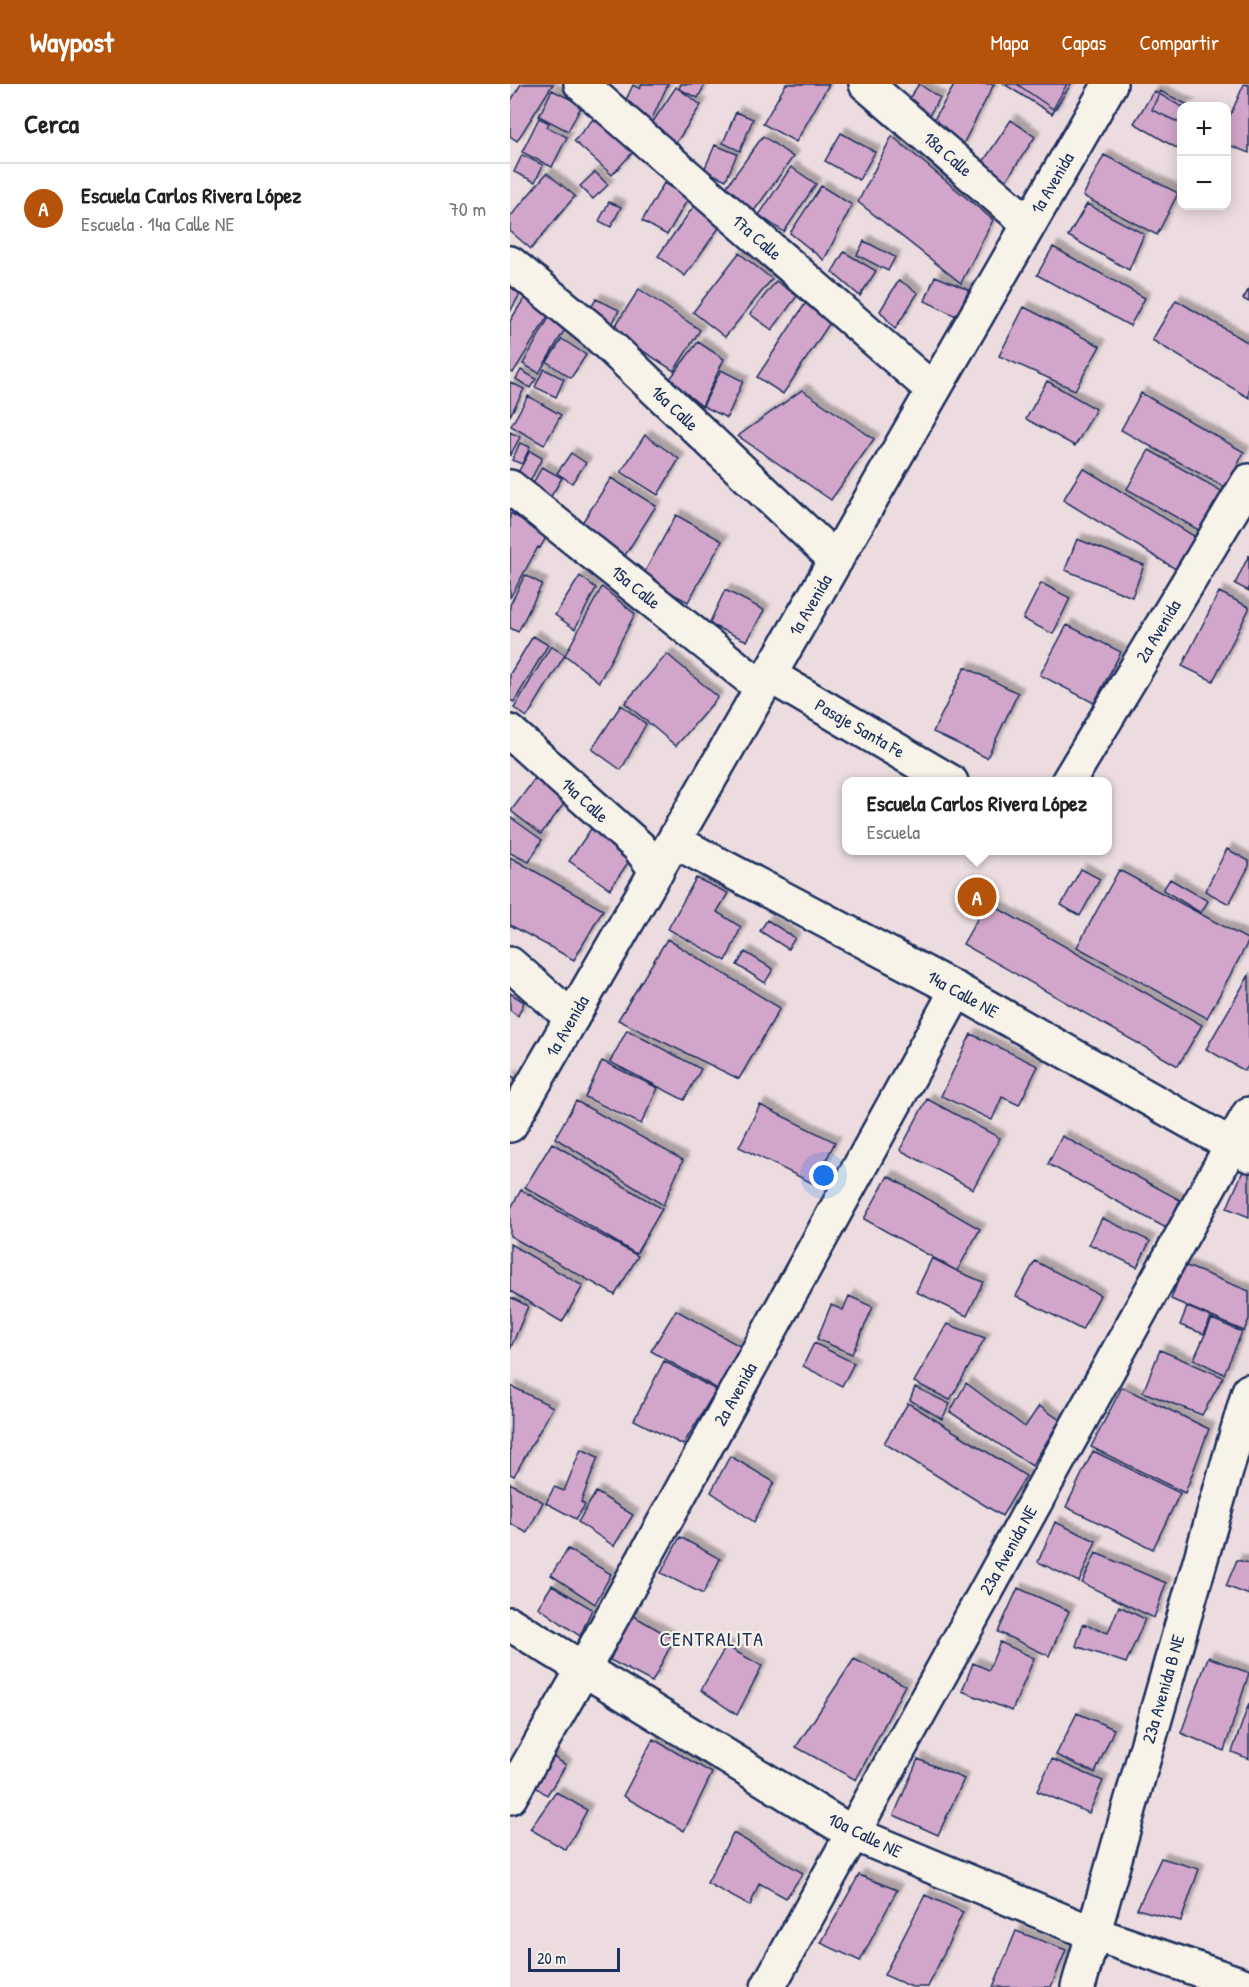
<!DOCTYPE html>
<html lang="es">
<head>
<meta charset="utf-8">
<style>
	:root { --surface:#fff; --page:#f6f6f6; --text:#222; --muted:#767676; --line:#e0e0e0; --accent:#b45309 }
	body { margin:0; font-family:"Patrick Hand",sans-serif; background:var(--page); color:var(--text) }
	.controls { position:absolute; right:18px; top:18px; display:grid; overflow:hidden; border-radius:12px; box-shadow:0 3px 15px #0003 }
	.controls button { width:54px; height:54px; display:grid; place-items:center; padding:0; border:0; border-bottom:2px solid var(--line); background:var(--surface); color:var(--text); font:30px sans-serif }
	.scale { position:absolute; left:18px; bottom:15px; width:92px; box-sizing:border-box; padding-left:6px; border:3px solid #1b2f5e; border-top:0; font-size:16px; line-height:21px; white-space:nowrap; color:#1b2f5e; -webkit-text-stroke:4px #f7f3e8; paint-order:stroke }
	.you { position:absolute; left:314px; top:1092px; width:21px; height:21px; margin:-15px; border:4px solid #fff; border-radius:50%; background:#1a73e8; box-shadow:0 0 0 9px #1a73e833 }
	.badge { display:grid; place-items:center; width:39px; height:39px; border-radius:50%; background:var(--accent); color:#fff; font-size:20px; font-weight:700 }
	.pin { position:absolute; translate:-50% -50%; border:3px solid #fff; box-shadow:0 2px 6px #0006 }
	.popup { position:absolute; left:332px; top:693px; width:270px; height:78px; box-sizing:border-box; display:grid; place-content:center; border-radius:12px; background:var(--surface); filter:drop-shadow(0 2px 4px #0005); font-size:20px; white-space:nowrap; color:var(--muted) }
	.popup b { font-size:22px; color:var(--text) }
	.popup::after { content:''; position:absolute; left:50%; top:100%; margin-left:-12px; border:12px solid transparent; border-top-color:var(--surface) }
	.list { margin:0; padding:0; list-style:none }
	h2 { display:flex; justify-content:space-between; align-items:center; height:78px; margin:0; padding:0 24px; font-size:26px }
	h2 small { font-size:20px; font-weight:400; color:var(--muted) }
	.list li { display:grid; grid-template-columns:39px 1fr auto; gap:18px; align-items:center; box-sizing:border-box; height:90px; padding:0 24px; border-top:2px solid var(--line) }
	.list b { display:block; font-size:22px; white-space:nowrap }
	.list p { margin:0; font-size:20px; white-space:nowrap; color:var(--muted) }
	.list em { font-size:20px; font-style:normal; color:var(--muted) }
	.map { position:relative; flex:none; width:739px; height:1903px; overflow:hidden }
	header { display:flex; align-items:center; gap:36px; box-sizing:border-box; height:84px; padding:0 30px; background:var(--accent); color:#fff }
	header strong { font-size:28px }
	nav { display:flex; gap:33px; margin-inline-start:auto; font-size:21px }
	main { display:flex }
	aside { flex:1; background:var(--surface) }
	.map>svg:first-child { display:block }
	.building { fill:#d2a6ca; stroke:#1b2f5e; stroke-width:1.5; filter:url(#shadow) }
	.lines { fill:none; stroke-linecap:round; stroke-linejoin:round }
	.minor-casing { stroke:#1b2f5e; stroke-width:38 }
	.minor { stroke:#f7f3e8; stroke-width:33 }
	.labels { text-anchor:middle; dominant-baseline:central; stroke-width:4.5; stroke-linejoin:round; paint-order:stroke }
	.street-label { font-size:18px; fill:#1b2f5e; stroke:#f7f3e8 }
	.neighbourhood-label { font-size:20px; letter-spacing:1.5px; fill:#1b2f5e; stroke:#f7f3e8 }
</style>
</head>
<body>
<header>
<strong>Waypost</strong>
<nav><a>Mapa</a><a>Capas</a><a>Compartir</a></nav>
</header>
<main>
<aside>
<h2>Cerca<small></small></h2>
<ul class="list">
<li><span class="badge">A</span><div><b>Escuela Carlos Rivera López</b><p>Escuela · 14a Calle NE</p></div><em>70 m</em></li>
</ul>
</aside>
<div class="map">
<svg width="739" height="1903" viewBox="0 0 739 1903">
	<defs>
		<filter id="shadow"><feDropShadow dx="5.5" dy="-5.5" stdDeviation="1.5" flood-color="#0004"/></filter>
	</defs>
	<rect width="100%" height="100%" fill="#ecdcdf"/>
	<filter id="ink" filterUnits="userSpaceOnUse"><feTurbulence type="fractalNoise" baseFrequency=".0167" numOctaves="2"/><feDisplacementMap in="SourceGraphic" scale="12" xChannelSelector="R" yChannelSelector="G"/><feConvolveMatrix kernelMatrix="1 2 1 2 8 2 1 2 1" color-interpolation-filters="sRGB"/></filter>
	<g filter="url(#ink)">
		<path class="building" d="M 11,0 L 43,0 L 7,57 L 0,52 L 0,18 Z
			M 132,0 L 158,0 L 140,39 L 113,22 L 123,1 L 130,5 Z
			M 171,0 L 195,0 L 188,14 L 169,5 Z
			M 276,0 L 319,0 L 286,58 L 253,40 Z
			M 409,0 L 430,14 L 414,39 L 392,25 Z
			M 445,0 L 484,0 L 450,66 L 417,47 Z
			M 494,0 L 561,0 L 542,30 Z
			M 507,0 L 557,0 L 543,25 Z
			M 734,0 L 739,1 L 739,69 L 716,60 L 716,41 Z
			M 166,3 L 191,21 L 164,62 L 138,45 Z
			M 42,6 L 72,21 L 58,47 L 29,32 Z
			M 644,7 L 672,23 L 672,59 L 668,65 L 624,39 Z
			M 650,7 L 680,22 L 672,22 L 672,40 L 642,26 Z
			M 226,28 L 243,35 L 230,67 L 213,59 Z
			M 86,32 L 124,67 L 102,91 L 64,57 Z
			M 29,34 L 39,39 L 37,43 L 57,53 L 42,83 L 12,68 Z
			M 501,36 L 525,53 L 493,101 L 469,84 Z
			M 331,49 L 365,68 L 349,96 L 315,77 Z
			M 253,52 L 283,73 L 244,127 L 214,106 Z
			M 382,52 L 483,136 L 451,199 L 348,118 Z
			M 205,61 L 227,70 L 216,96 L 194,86 Z
			M 12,71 L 33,81 L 25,98 L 4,88 Z
			M 594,71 L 668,109 L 647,151 L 573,112 Z
			M 281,83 L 306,100 L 274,148 L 249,131 Z
			M 85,88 L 98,101 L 83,115 L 70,102 Z
			M 37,89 L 65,112 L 21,165 L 0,147 L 0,133 Z
			M 154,99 L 179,113 L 157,151 L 132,137 Z
			M 311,102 L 342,121 L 314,176 L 280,149 Z
			M 99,118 L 111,123 L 101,143 L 89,137 Z
			M 577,120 L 634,150 L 619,186 L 558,152 Z
			M 184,122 L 211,141 L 175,192 L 148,172 Z
			M 354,157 L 385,173 L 378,187 L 347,171 Z
			M 543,163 L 635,214 L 620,242 L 527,191 Z
			M 334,168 L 366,187 L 350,212 L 322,188 Z
			M 229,169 L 262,195 L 215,253 L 183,228 Z
			M 425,192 L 459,206 L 446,232 L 415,217 Z
			M 0,193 L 13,204 L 0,228 Z
			M 389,196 L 408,209 L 385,245 L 370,227 Z
			M 266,197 L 287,212 L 262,246 L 240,230 Z
			M 129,205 L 190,246 L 164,287 L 102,247 Z
			M 739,205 L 739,218 L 733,215 Z
			M 15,213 L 40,229 L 3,289 L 0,287 L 0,237 Z
			M 86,215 L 109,226 L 102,241 L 78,230 Z
			M 666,216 L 739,259 L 739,314 L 642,256 Z
			M 297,217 L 323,234 L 273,310 L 247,293 Z
			M 514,223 L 590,262 L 565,306 L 489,272 Z
			M 40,232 L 57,242 L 29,289 L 13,280 Z
			M 52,255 L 76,271 L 61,294 L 37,278 Z
			M 188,258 L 214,275 L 192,322 L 159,296 Z
			M 34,285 L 54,295 L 46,313 L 25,303 Z
			M 11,286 L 26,295 L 20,304 L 6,295 Z
			M 211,286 L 233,297 L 217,334 L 193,322 Z
			M 537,297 L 586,325 L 565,362 L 516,335 Z
			M 0,298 L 14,305 L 0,332 Z
			M 292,306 L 364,355 L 321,416 L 228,352 Z
			M 631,309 L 734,368 L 716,404 L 611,346 Z
			M 18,312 L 51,331 L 34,361 L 1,342 Z
			M 0,348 L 10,353 L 0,372 Z
			M 135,351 L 169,375 L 148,411 L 111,388 Z
			M 10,359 L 20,363 L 12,380 L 2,376 Z
			M 639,366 L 713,408 L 692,448 L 617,405 Z
			M 20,367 L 32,374 L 19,399 L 6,392 Z
			M 61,369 L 76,379 L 62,399 L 47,389 Z
			M 32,383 L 52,394 L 40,414 L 21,403 Z
			M 573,384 L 692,457 L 672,489 L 553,416 Z
			M 101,394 L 146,422 L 114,473 L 68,445 Z
			M 0,429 L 38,450 L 30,464 L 28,463 L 0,514 Z
			M 166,431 L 212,457 L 178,518 L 132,493 Z
			M 567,455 L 634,481 L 622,513 L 555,486 Z
			M 739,471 L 739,507 L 725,500 Z
			M 15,491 L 32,500 L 8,548 L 0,544 L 0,521 Z
			M 70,492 L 86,504 L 65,545 L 45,531 Z
			M 531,499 L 560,514 L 543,550 L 513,535 Z
			M 92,503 L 125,530 L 89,598 L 55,571 Z
			M 215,506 L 254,526 L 237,557 L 199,540 Z
			M 709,508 L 739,523 L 739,525 L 703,597 L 672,582 Z
			M 557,541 L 611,568 L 584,619 L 530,591 Z
			M 23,552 L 38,561 L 4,618 L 0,616 L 0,590 Z
			M 41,562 L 55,571 L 17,633 L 4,624 Z
			M 157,570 L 208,613 L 166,662 L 115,619 Z
			M 455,583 L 508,609 L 477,674 L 423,648 Z
			M 111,621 L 136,640 L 111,686 L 82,665 Z
			M 29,689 L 60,712 L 31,750 L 1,727 Z
			M 0,733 L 32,756 L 19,778 L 0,769 Z
			M 85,739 L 126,767 L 100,805 L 59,777 Z
			M 717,765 L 739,777 L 739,782 L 719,820 L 695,807 Z
			M 0,773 L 93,826 L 64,876 L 0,841 Z
			M 571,785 L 590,795 L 570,832 L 551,821 Z
			M 609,786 L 739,856 L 697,934 L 567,863 Z
			M 186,794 L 218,809 L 207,828 L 231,843 L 216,877 L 158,845 Z
			M 660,795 L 698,817 L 691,829 L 653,806 Z
			M 477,818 L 692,941 L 668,982 L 453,860 Z
			M 257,836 L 285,854 L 278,865 L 250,847 Z
			M 157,855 L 270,924 L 229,995 L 108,936 Z
			M 235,868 L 263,885 L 255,899 L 227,881 Z
			M 739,891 L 739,980 L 735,987 L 696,965 Z
			M 0,909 L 14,918 L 8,932 L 0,926 Z
			M 117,946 L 191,985 L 174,1016 L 100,978 Z
			M 461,950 L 528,982 L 509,1021 L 492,1013 L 482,1036 L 431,1012 Z
			M 92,977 L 148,1004 L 131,1040 L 75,1013 Z
			M 0,991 L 10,997 L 0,1014 Z
			M 417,1015 L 490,1054 L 463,1105 L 390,1066 Z
			M 66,1017 L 173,1076 L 153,1121 L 45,1054 Z
			M 250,1021 L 325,1058 L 304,1100 L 229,1063 Z
			M 552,1052 L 670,1116 L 656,1144 L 538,1080 Z
			M 42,1059 L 152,1125 L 126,1170 L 15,1103 Z
			M 734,1085 L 739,1087 L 739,1133 L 717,1124 Z
			M 378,1092 L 470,1145 L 447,1187 L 354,1135 Z
			M 11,1106 L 128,1172 L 105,1211 L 0,1152 L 0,1126 Z
			M 592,1134 L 640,1157 L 627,1183 L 579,1160 Z
			M 0,1160 L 73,1202 L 52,1238 L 0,1207 Z
			M 422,1174 L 447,1187 L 473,1198 L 457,1232 L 406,1208 Z
			M 525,1177 L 590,1211 L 572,1246 L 506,1212 Z
			M 674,1181 L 739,1207 L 739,1235 L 734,1247 L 661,1215 Z
			M 339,1212 L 363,1223 L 342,1270 L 307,1255 L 321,1221 L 333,1226 Z
			M 0,1213 L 18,1222 L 0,1266 Z
			M 677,1223 L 701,1233 L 694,1250 L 670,1241 Z
			M 166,1226 L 235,1265 L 211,1307 L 141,1267 Z
			M 702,1235 L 732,1248 L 714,1290 L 684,1275 Z
			M 437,1240 L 475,1254 L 440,1316 L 404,1298 Z
			M 304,1259 L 344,1279 L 332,1302 L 293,1282 Z
			M 650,1266 L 713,1293 L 692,1331 L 633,1308 Z
			M 154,1277 L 206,1306 L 173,1361 L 124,1336 Z
			M 456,1299 L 515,1343 L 529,1322 L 550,1336 L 522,1382 L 440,1328 Z
			M 1,1302 L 43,1323 L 4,1392 L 0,1390 Z
			M 405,1303 L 440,1320 L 432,1335 L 400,1316 Z
			M 612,1303 L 699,1345 L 675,1409 L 581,1363 Z
			M 398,1319 L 516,1392 L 492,1432 L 374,1359 Z
			M 71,1365 L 88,1373 L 71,1418 L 75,1421 L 66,1435 L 36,1419 L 44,1403 L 54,1407 Z
			M 583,1367 L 670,1409 L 643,1465 L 556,1423 Z
			M 220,1372 L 264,1398 L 244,1438 L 201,1408 Z
			M 0,1399 L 33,1418 L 17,1449 L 0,1439 Z
			M 86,1408 L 123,1431 L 104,1462 L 68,1438 Z
			M 545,1438 L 586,1457 L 569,1498 L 528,1478 Z
			M 170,1453 L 210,1475 L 193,1510 L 151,1489 Z
			M 58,1465 L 101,1490 L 85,1520 L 41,1491 Z
			M 586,1469 L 656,1499 L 644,1534 L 572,1499 Z
			M 727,1476 L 739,1479 L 739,1511 L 716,1502 Z
			M 42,1501 L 82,1525 L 70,1552 L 28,1523 Z
			M 508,1504 L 559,1527 L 539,1572 L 488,1548 Z
			M 609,1522 L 635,1535 L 616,1579 L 566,1562 L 573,1540 L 598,1549 Z
			M 122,1531 L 164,1555 L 142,1598 L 100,1576 Z
			M 490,1558 L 524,1574 L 502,1627 L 452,1607 L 463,1579 L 479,1586 Z
			M 216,1562 L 252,1582 L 227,1631 L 191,1606 Z
			M 698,1573 L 739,1589 L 714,1667 L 671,1649 Z
			M 344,1575 L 395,1601 L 346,1696 L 286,1663 Z
			M 739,1619 L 739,1675 L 722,1668 Z
			M 567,1629 L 604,1645 L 585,1689 L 546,1671 Z
			M 143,1655 L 202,1689 L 174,1747 L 113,1712 Z
			M 34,1667 L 56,1681 L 37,1711 L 17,1697 Z
			M 408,1675 L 454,1695 L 428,1751 L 384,1731 Z
			M 542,1675 L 593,1697 L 579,1729 L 527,1707 Z
			M 46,1708 L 77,1726 L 56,1766 L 20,1745 Z
			M 223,1749 L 293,1789 L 276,1814 L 249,1799 L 240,1822 L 197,1799 Z
			M 651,1774 L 689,1785 L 671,1837 L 627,1825 Z
			M 349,1791 L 387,1806 L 350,1877 L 311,1859 Z
			M 415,1811 L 453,1828 L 418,1903 L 402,1903 L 374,1891 Z
			M 506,1847 L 556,1866 L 541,1903 L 483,1903 Z"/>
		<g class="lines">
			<g class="minor-casing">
				<path id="minor" d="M 71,0 L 423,306
					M 356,0 L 519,140
					M 0,179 L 86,249 L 326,476
					M 0,403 L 252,604
					M 259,591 L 441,698
					M 0,648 L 129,763 L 147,787
					M 558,698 L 739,397
					M 164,757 L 447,906 L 739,1071
					M 0,880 L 62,934
					M 0,1041 L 600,0
					M 0,1540 L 342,1749 L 582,1849 L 739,1903
					M 0,1713 L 74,1584 L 447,906
					M 258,1903 L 739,1030
					M 568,1903 L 739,1307"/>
			</g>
			<use href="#minor" class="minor"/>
		</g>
	</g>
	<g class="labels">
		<g class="street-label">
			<text transform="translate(438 70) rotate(41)">18a Calle</text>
			<text transform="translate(542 99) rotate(-60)">1a Avenida</text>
			<text transform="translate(247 153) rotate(41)">17a Calle</text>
			<text transform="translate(165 324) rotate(43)">16a Calle</text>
			<text transform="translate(126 503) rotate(39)">15a Calle</text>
			<text transform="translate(300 521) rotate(-60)">1a Avenida</text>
			<text transform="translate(648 547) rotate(-59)">2a Avenida</text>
			<text transform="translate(350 644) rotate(30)">Pasaje Santa Fe</text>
			<text transform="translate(75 716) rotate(42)">14a Calle</text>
			<text transform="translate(453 910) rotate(29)">14a Calle NE</text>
			<text transform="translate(57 942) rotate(-60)">1a Avenida</text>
			<text transform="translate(225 1310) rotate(-61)">2a Avenida</text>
			<text transform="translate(498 1466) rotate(-61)">23a Avenida NE</text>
			<text transform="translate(653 1605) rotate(-74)">23a Avenida B NE</text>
			<text transform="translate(355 1751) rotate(26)">10a Calle NE</text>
		</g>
		<g class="neighbourhood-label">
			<text x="202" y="1554">CENTRALITA</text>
		</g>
	</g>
</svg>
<div class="controls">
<button>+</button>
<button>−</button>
</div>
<div class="scale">20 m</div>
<div class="you"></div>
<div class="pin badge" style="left:467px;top:813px">A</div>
<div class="popup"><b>Escuela Carlos Rivera López</b>Escuela</div>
</div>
</main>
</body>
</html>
